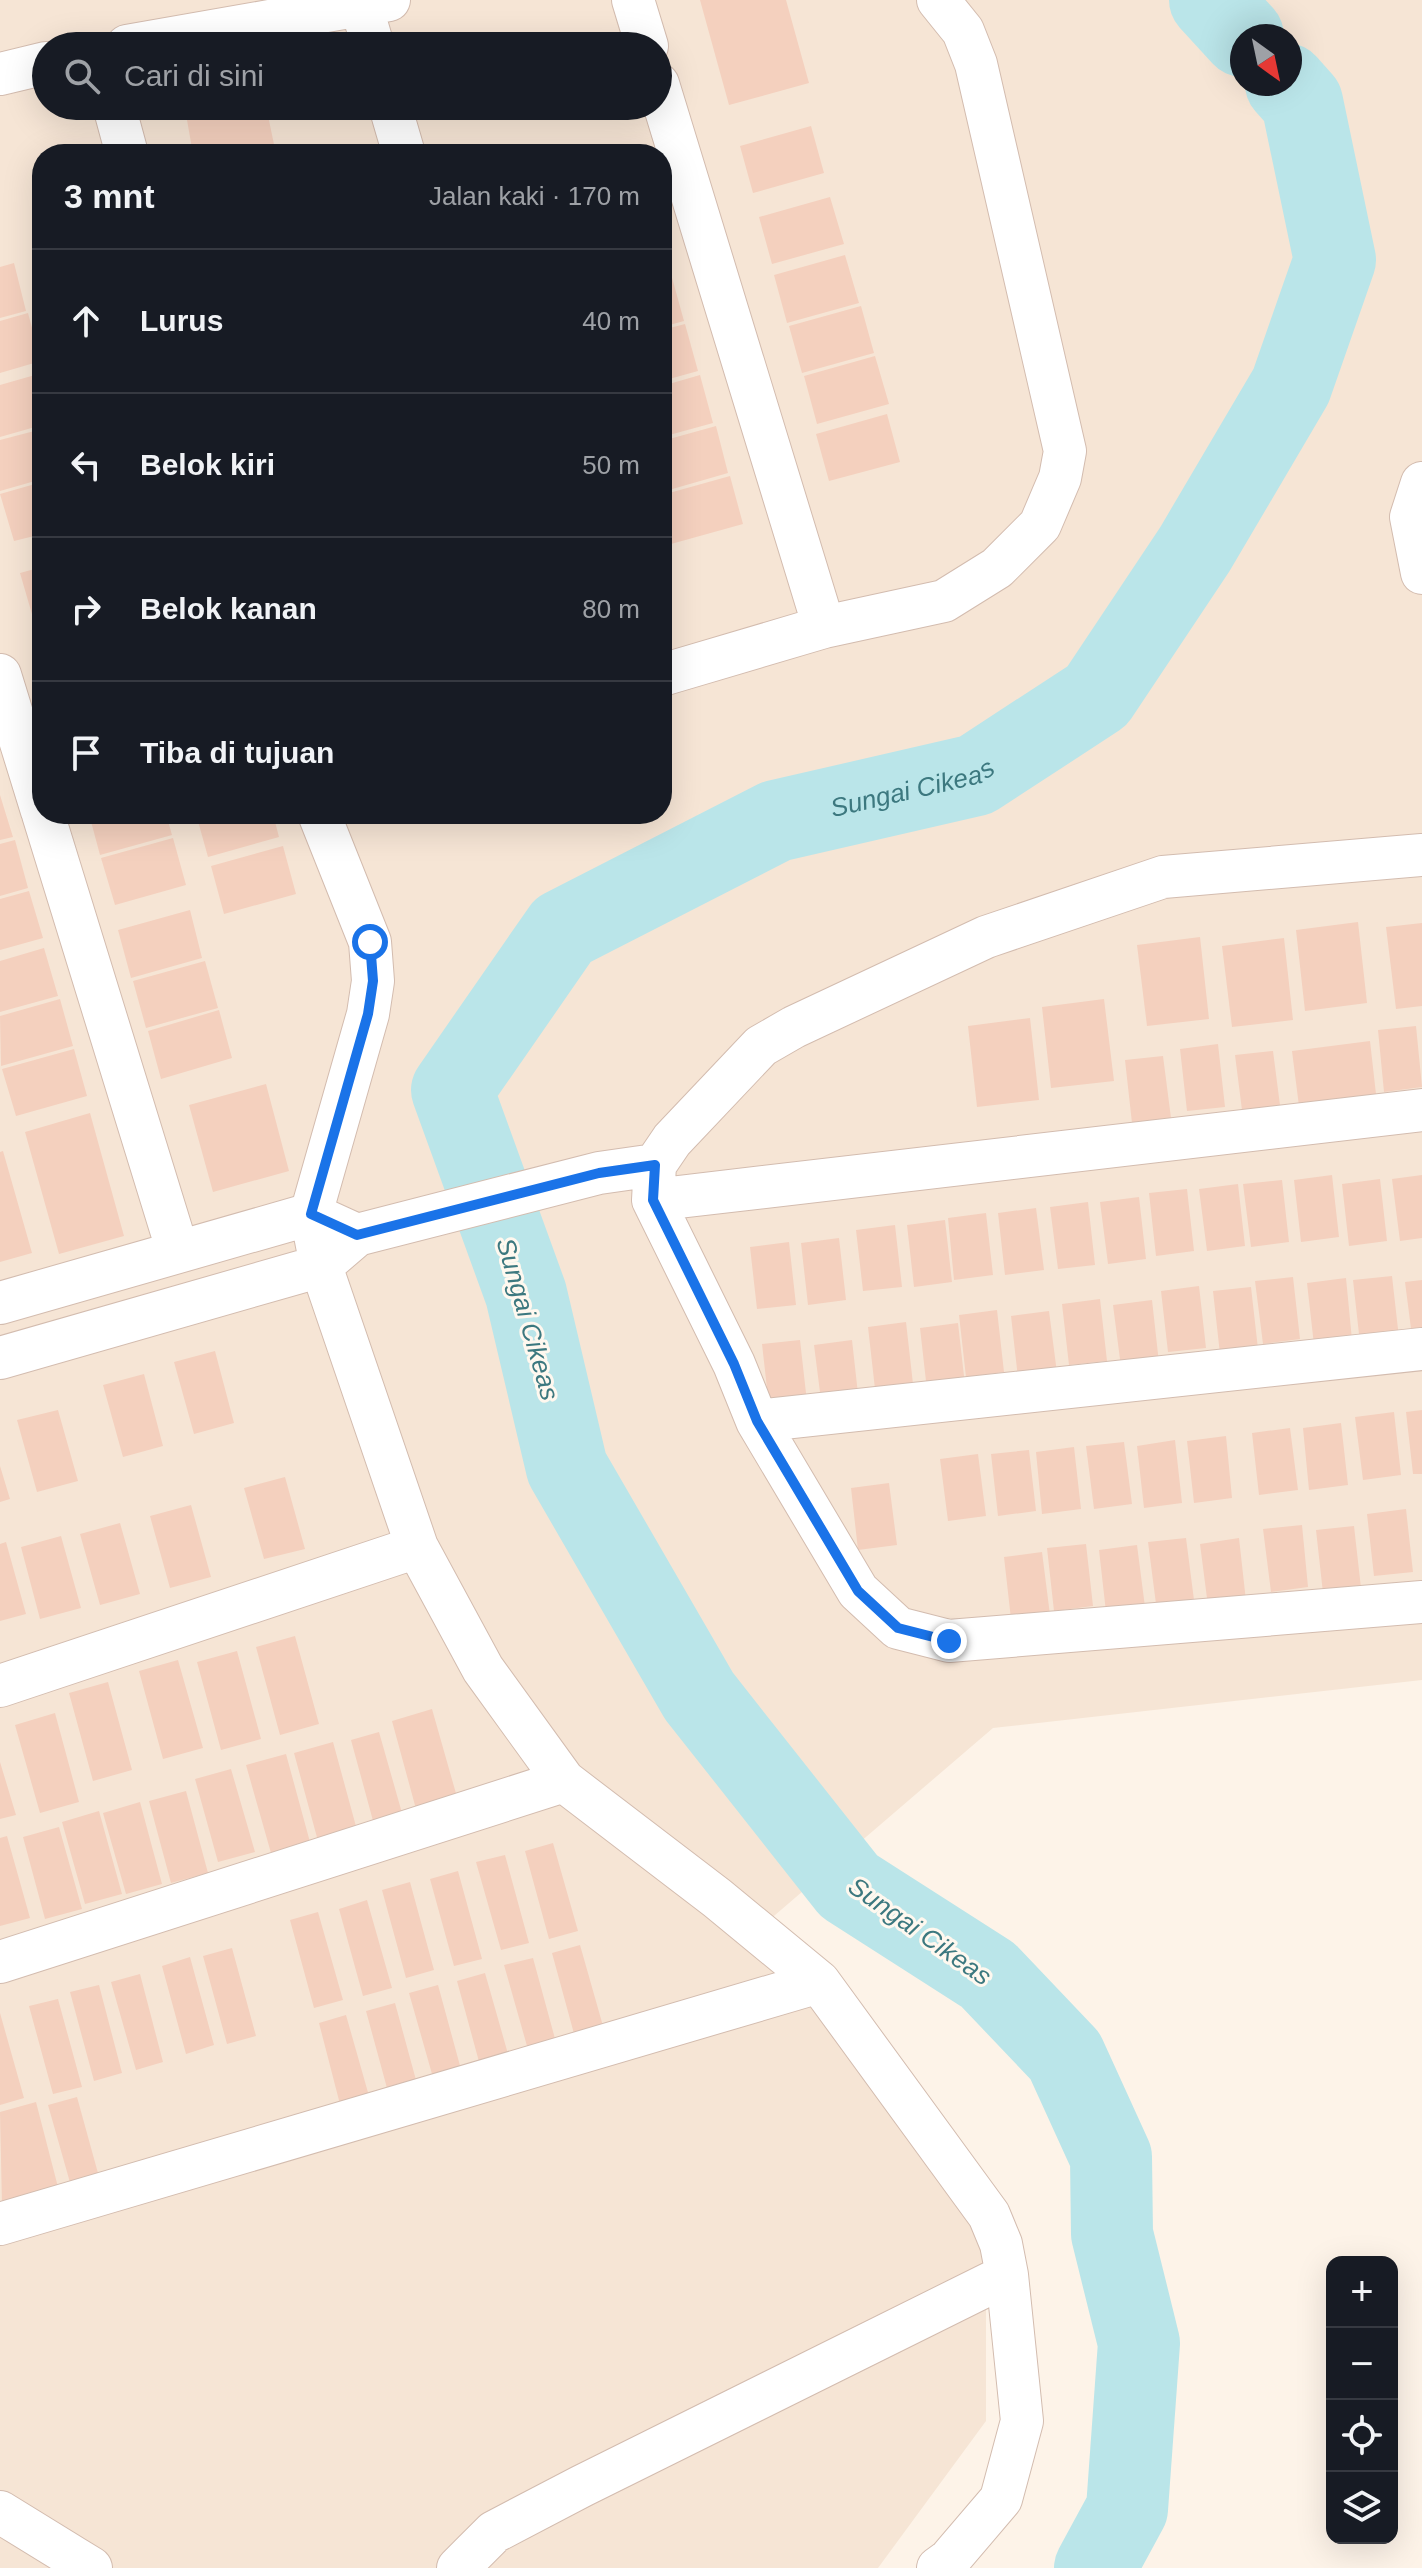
<!DOCTYPE html>
<html lang="id">
<head>
<meta charset="utf-8">
<style>
	:root { --surface:#171b24; --page:#242831; --text:#f1f3f6; --muted:#9ea1a6; --line:#363941 }
	body { margin:0; font-family:Arial,sans-serif; background:var(--page); color:var(--text) }
	.controls { position:absolute; right:24px; bottom:24px; display:grid; overflow:hidden; border-radius:16px; box-shadow:0 8px 32px #0002 }
	.controls button { width:72px; height:72px; display:grid; place-items:center; padding:0; border:0; border-bottom:2px solid var(--line); background:var(--surface); color:var(--text); font:40px sans-serif }
	.compass { position:absolute; left:1230px; top:24px; width:72px; height:72px; border-radius:50%; background:var(--surface); box-shadow:0 8px 32px #0002; rotate:147deg }
	.stop { position:absolute; width:24px; height:24px; margin:-18px; border:6px solid #1a73e8; border-radius:50%; background:#fff }
	.stop.end { background:#1a73e8; border-color:#fff; box-shadow:0 2px 8px #0008 }
	.list { margin:0; padding:0; list-style:none }
	h2 { display:flex; justify-content:space-between; align-items:center; height:104px; margin:0; padding:0 32px; font-size:34px }
	h2 small { font-size:26px; font-weight:400; color:var(--muted) }
	.list li { display:grid; grid-template-columns:52px 1fr auto; gap:24px; align-items:center; box-sizing:border-box; height:144px; padding:0 32px; border-top:2px solid var(--line) }
	.list b { display:block; font-size:30px; white-space:nowrap }
	.list em { font-size:26px; font-style:normal; color:var(--muted) }
	.icon { flex:none; width:44px; height:44px; fill:none; stroke:currentColor; stroke-width:2; stroke-linecap:round; stroke-linejoin:round }
	.map { position:relative; flex:none; width:1422px; height:2568px; overflow:hidden }
	.search { position:absolute; background:var(--surface); box-shadow:0 8px 32px #0002; left:32px; top:32px; width:640px; height:88px; display:flex; align-items:center; gap:20px; box-sizing:border-box; padding:0 28px; border-radius:44px; color:var(--muted); font-size:30px }
	.panel { position:absolute; background:var(--surface); box-shadow:0 8px 32px #0002; left:32px; top:144px; width:640px; height:680px; border-radius:32px }
	.map>svg:first-child { display:block }
	.residential { fill:#f6e5d5; fill-rule:evenodd }
	.lines { fill:none; stroke-linecap:round; stroke-linejoin:round }
	.river { stroke:#bae5e9; stroke-width:82 }
	.building { fill:#f4d0be }
	.street-casing { stroke:#d3bcaf; stroke-width:44 }
	.street { stroke:#fff; stroke-width:42 }
	.route { stroke:#1a73e8; stroke-width:10 }
	.labels { text-anchor:middle; dominant-baseline:central; stroke-width:6; stroke-linejoin:round; paint-order:stroke }
	.water-label { font-size:26px; font-style:italic; fill:#3c787f; stroke:#fff8ef }
</style>
</head>
<body>
<div class="map">
<svg width="1422" height="2568" viewBox="0 0 1422 2568">
	<rect width="100%" height="100%" fill="#fdf3e8"/>
	<path class="residential" d="M 0,0 L 1422,0 L 1422,1680 L 993,1728 L 761,1927 L 986,2199 L 986,2421 L 878,2568 L 0,2568 ZM 1242,36 L 1290,36 L 1290,84 L 1242,84 ZM 46,46 L 658,46 L 658,106 L 46,106 ZM 42,154 L 662,154 L 662,814 L 42,814 Z"/>
	<g class="lines">
		<g class="river">
			<path d="M 1210,0 L 1243,36"/>
			<path id="s1" d="M 1095,2568 L 1127,2509 L 1139,2343 L 1112,2234 L 1111,2157 L 1065,2056 L 988,1975 L 849,1886 L 699,1696 L 567,1468 L 526,1294 L 452,1090 L 563,930 L 776,821 L 976,775 L 1097,696 L 1195,549 L 1291,386 L 1335,260 L 1302,102 L 1286,84"/>
		</g>
	</g>
	<path class="building" d="M 700,0 L 786,0 L 809,83 L 729,105 Z
		M 253,106 L 266,106 L 276,154 L 193,154 L 187,120 Z
		M 811,126 L 824,173 L 753,193 L 740,146 Z
		M 830,197 L 844,244 L 772,264 L 759,217 Z
		M 845,255 L 859,303 L 787,323 L 774,275 Z
		M 14,263 L 26,311 L 0,318 L 0,267 Z
		M 671,274 L 684,321 L 662,327 L 662,276 Z
		M 861,306 L 874,353 L 802,373 L 789,326 Z
		M 28,313 L 41,361 L 0,373 L 0,321 Z
		M 685,324 L 698,371 L 662,381 L 662,330 Z
		M 875,356 L 889,404 L 817,424 L 804,376 Z
		M 42,373 L 42,425 L 0,437 L 0,385 Z
		M 700,375 L 713,423 L 662,437 L 662,386 Z
		M 887,414 L 900,462 L 829,481 L 816,434 Z
		M 716,426 L 728,473 L 662,492 L 662,441 Z
		M 42,429 L 42,479 L 0,491 L 0,440 Z
		M 730,476 L 743,524 L 671,544 L 662,510 L 662,495 Z
		M 42,482 L 42,534 L 14,541 L 0,494 Z
		M 42,567 L 42,619 L 34,621 L 20,573 Z
		M 0,795 L 13,837 L 0,840 Z
		M 89,814 L 166,814 L 172,835 L 100,855 Z
		M 196,814 L 273,814 L 279,837 L 208,857 Z
		M 173,838 L 186,885 L 115,905 L 101,858 Z
		M 15,840 L 28,888 L 0,896 L 0,844 Z
		M 283,846 L 296,894 L 224,914 L 211,866 Z
		M 29,891 L 43,938 L 0,950 L 0,899 Z
		M 190,910 L 202,958 L 131,978 L 118,930 Z
		M 1358,922 L 1367,1003 L 1305,1011 L 1296,930 Z
		M 1422,923 L 1422,1006 L 1396,1009 L 1386,927 Z
		M 1200,937 L 1209,1019 L 1147,1026 L 1137,945 Z
		M 1284,938 L 1293,1020 L 1232,1027 L 1222,946 Z
		M 44,948 L 58,996 L 0,1012 L 0,961 Z
		M 205,961 L 218,1008 L 146,1028 L 133,981 Z
		M 60,999 L 73,1046 L 1,1066 L 0,1016 Z
		M 1104,999 L 1114,1081 L 1051,1088 L 1042,1007 Z
		M 219,1010 L 232,1058 L 161,1079 L 148,1031 Z
		M 1030,1018 L 1039,1100 L 977,1107 L 968,1026 Z
		M 1416,1026 L 1422,1087 L 1384,1092 L 1378,1030 Z
		M 1370,1041 L 1377,1103 L 1300,1114 L 1292,1051 Z
		M 1218,1044 L 1225,1107 L 1187,1111 L 1180,1049 Z
		M 74,1049 L 87,1096 L 16,1116 L 2,1069 Z
		M 1273,1051 L 1281,1113 L 1243,1118 L 1235,1055 Z
		M 1163,1056 L 1171,1118 L 1132,1123 L 1125,1060 Z
		M 266,1084 L 289,1171 L 213,1192 L 189,1105 Z
		M 90,1113 L 124,1236 L 59,1254 L 25,1132 Z
		M 3,1151 L 32,1253 L 0,1262 L 0,1152 Z
		M 1332,1175 L 1339,1237 L 1301,1242 L 1294,1180 Z
		M 1422,1175 L 1422,1238 L 1400,1241 L 1392,1179 Z
		M 1380,1179 L 1387,1241 L 1349,1246 L 1342,1184 Z
		M 1282,1180 L 1289,1242 L 1251,1247 L 1243,1184 Z
		M 1238,1184 L 1245,1246 L 1207,1251 L 1199,1189 Z
		M 1187,1189 L 1194,1251 L 1156,1256 L 1149,1193 Z
		M 1139,1197 L 1146,1259 L 1108,1264 L 1100,1202 Z
		M 1088,1202 L 1095,1265 L 1058,1269 L 1050,1207 Z
		M 1036,1208 L 1044,1270 L 1005,1275 L 998,1213 Z
		M 986,1213 L 993,1275 L 954,1280 L 948,1218 Z
		M 945,1220 L 952,1282 L 914,1287 L 907,1225 Z
		M 895,1225 L 902,1287 L 863,1291 L 856,1230 Z
		M 839,1238 L 846,1300 L 808,1305 L 801,1243 Z
		M 789,1242 L 796,1305 L 757,1309 L 750,1247 Z
		M 1392,1276 L 1399,1338 L 1360,1343 L 1353,1280 Z
		M 1293,1277 L 1300,1339 L 1263,1344 L 1255,1281 Z
		M 1346,1278 L 1352,1340 L 1314,1345 L 1307,1283 Z
		M 1422,1280 L 1422,1343 L 1413,1344 L 1405,1282 Z
		M 1199,1286 L 1206,1348 L 1168,1352 L 1161,1291 Z
		M 1251,1287 L 1258,1349 L 1220,1354 L 1213,1291 Z
		M 1100,1299 L 1107,1361 L 1069,1365 L 1062,1304 Z
		M 1152,1300 L 1159,1363 L 1121,1367 L 1113,1305 Z
		M 997,1310 L 1004,1372 L 966,1377 L 959,1315 Z
		M 1049,1311 L 1057,1373 L 1018,1378 L 1011,1316 Z
		M 906,1322 L 913,1384 L 875,1389 L 868,1327 Z
		M 958,1323 L 965,1385 L 927,1390 L 920,1328 Z
		M 800,1340 L 807,1402 L 769,1406 L 762,1344 Z
		M 852,1340 L 859,1403 L 822,1408 L 814,1345 Z
		M 215,1351 L 234,1423 L 194,1434 L 174,1362 Z
		M 144,1374 L 163,1446 L 123,1457 L 103,1385 Z
		M 58,1410 L 78,1481 L 37,1492 L 17,1420 Z
		M 1422,1410 L 1422,1474 L 1413,1474 L 1406,1412 Z
		M 1394,1412 L 1401,1475 L 1363,1480 L 1355,1417 Z
		M 1341,1423 L 1348,1485 L 1309,1490 L 1303,1428 Z
		M 1290,1428 L 1298,1490 L 1259,1495 L 1252,1433 Z
		M 1226,1436 L 1232,1498 L 1194,1503 L 1187,1441 Z
		M 1175,1440 L 1182,1503 L 1144,1508 L 1137,1446 Z
		M 1124,1442 L 1132,1504 L 1094,1509 L 1086,1446 Z
		M 1074,1447 L 1081,1509 L 1042,1514 L 1036,1452 Z
		M 1029,1450 L 1036,1511 L 998,1516 L 991,1454 Z
		M 978,1454 L 986,1516 L 948,1521 L 940,1459 Z
		M 0,1466 L 10,1499 L 0,1502 Z
		M 285,1477 L 305,1549 L 264,1559 L 244,1488 Z
		M 889,1483 L 897,1545 L 858,1550 L 851,1488 Z
		M 191,1505 L 211,1577 L 170,1588 L 150,1516 Z
		M 1406,1509 L 1413,1572 L 1374,1576 L 1367,1514 Z
		M 120,1523 L 140,1594 L 100,1605 L 80,1534 Z
		M 1302,1525 L 1308,1587 L 1271,1592 L 1263,1529 Z
		M 1354,1526 L 1361,1588 L 1323,1593 L 1316,1530 Z
		M 61,1536 L 81,1608 L 40,1619 L 21,1547 Z
		M 1186,1538 L 1194,1600 L 1156,1604 L 1148,1542 Z
		M 1239,1538 L 1246,1601 L 1208,1606 L 1200,1544 Z
		M 6,1542 L 26,1614 L 0,1621 L 0,1544 Z
		M 1086,1544 L 1093,1606 L 1054,1611 L 1047,1548 Z
		M 1137,1545 L 1145,1607 L 1106,1612 L 1099,1550 Z
		M 1042,1552 L 1050,1615 L 1011,1619 L 1004,1557 Z
		M 295,1636 L 319,1724 L 280,1735 L 256,1647 Z
		M 237,1651 L 261,1739 L 221,1750 L 197,1662 Z
		M 178,1660 L 203,1748 L 163,1759 L 139,1671 Z
		M 108,1682 L 132,1770 L 93,1781 L 69,1693 Z
		M 432,1709 L 457,1797 L 416,1809 L 392,1721 Z
		M 55,1713 L 79,1802 L 40,1813 L 15,1725 Z
		M 379,1732 L 404,1820 L 375,1828 L 351,1740 Z
		M 333,1742 L 357,1830 L 318,1841 L 294,1753 Z
		M 286,1754 L 310,1842 L 271,1853 L 246,1765 Z
		M 0,1762 L 16,1815 L 0,1819 Z
		M 231,1769 L 255,1852 L 218,1862 L 195,1779 Z
		M 186,1791 L 208,1873 L 171,1883 L 149,1801 Z
		M 140,1802 L 162,1884 L 126,1894 L 103,1813 Z
		M 99,1811 L 122,1894 L 85,1904 L 62,1822 Z
		M 59,1827 L 82,1909 L 45,1919 L 23,1837 Z
		M 7,1836 L 30,1918 L 0,1926 L 0,1838 Z
		M 553,1843 L 578,1931 L 549,1939 L 525,1851 Z
		M 505,1855 L 529,1943 L 501,1950 L 476,1862 Z
		M 458,1871 L 482,1959 L 454,1966 L 430,1879 Z
		M 410,1882 L 434,1970 L 406,1978 L 382,1890 Z
		M 367,1900 L 392,1988 L 363,1996 L 339,1909 Z
		M 318,1912 L 343,2000 L 314,2008 L 290,1920 Z
		M 580,1945 L 605,2033 L 576,2041 L 552,1953 Z
		M 232,1948 L 256,2036 L 227,2044 L 203,1956 Z
		M 190,1957 L 214,2045 L 186,2054 L 162,1966 Z
		M 533,1958 L 557,2046 L 529,2053 L 504,1965 Z
		M 485,1973 L 510,2061 L 481,2069 L 457,1981 Z
		M 140,1974 L 163,2062 L 136,2070 L 111,1982 Z
		M 99,1985 L 122,2073 L 94,2081 L 70,1992 Z
		M 438,1985 L 462,2073 L 434,2081 L 409,1993 Z
		M 58,1999 L 82,2087 L 53,2094 L 29,2006 Z
		M 395,2003 L 419,2091 L 390,2099 L 366,2011 Z
		M 0,2013 L 24,2098 L 0,2105 Z
		M 346,2015 L 371,2103 L 342,2112 L 319,2023 Z
		M 77,2097 L 101,2184 L 73,2193 L 48,2105 Z
		M 36,2102 L 59,2191 L 2,2206 L 0,2112 Z"/>
	<g class="lines">
		<g class="street-casing">
			<path id="street" d="M 633,0 L 647,46
				M 361,5 L 373,46
				M 127,46 L 389,0
				M 0,74 L 46,63
				M 658,84 L 824,627
				M 114,106 L 127,154
				M 390,106 L 404,154
				M 1422,483 L 1411,517 L 1422,573
				M 0,675 L 42,811
				M 662,675 L 824,627 L 944,601 L 997,568 L 1040,525 L 1060,478 L 1065,451 L 976,64 L 963,31 L 938,0
				M 43,814 L 178,1252
				M 319,814 L 370,942 L 373,981 L 368,1014 L 311,1214 L 321,1266 L 417,1547 L 483,1669 L 564,1781 L 717,1898 L 819,1982 L 989,2215 L 1001,2244 L 1007,2275 L 1022,2421 L 1001,2499 L 949,2560 L 938,2568
				M 1422,855 L 1163,877 L 986,937 L 794,1027 L 761,1046 L 672,1140 L 655,1165 L 653,1200 L 734,1364 L 757,1421 L 858,1591 L 898,1628 L 949,1641 L 1422,1602
				M 653,1200 L 1422,1110
				M 357,1235 L 599,1173 L 655,1165
				M 0,1303 L 311,1214 L 357,1235 L 321,1266 L 0,1358
				M 757,1421 L 1422,1349
				M 0,1686 L 417,1547
				M 0,1962 L 564,1781
				M 0,2224 L 819,1982
				M 0,2512 L 91,2568
				M 458,2568 L 494,2532 L 582,2486 L 1007,2275"/>
		</g>
		<use href="#street" class="street"/>
	</g>
	<g class="lines">
		<path class="route" d="M 370,942 L 373,981 L 368,1014 L 311,1214 L 357,1235 L 599,1173 L 655,1165 L 653,1200 L 734,1364 L 757,1421 L 858,1591 L 898,1628 L 949,1641"/>
	</g>
	<g class="labels">
		<g class="water-label">
			<text stroke="none"><textPath href="#s1" startOffset="2286">Sungai Cikeas</textPath></text>
			<text transform="translate(528 1319) rotate(74)">Sungai Cikeas</text>
			<text transform="translate(920 1931) rotate(35)">Sungai Cikeas</text>
		</g>
	</g>
</svg>
<div class="controls">
<button>+</button>
<button>−</button>
<button><svg class="icon" aria-label="locate" viewBox="0 0 24 24"><circle cx="12" cy="12" r="6"/><path d="M12 2v4M12 18v4M2 12h4M18 12h4"/></svg></button>
<button><svg class="icon" aria-label="layers" viewBox="0 0 24 24"><path d="M12 4l9 5-9 5-9-5zM3 14l9 5 9-5"/></svg></button>
</div>
<svg class="compass" viewBox="-18 -18 36 36"><path d="M0-13l5 13h-10z" fill="#e53935"/><path d="M0 13l5-13h-10z" fill="#9ea1a6"/></svg>
<div class="stop" style="left:370px;top:942px"></div>
<div class="stop end" style="left:949px;top:1641px"></div>
<div class="search"><svg class="icon" aria-label="search" viewBox="0 0 24 24"><circle cx="10" cy="10" r="6"/><path d="M15 15l6 6"/></svg>Cari di sini</div>
<section class="panel">
<h2>3 mnt<small>Jalan kaki · 170 m</small></h2>
<ul class="list">
<li><svg class="icon" aria-label="ahead" viewBox="0 0 24 24"><path d="M12 20V5M6 11l6-6 6 6"/></svg><div><b>Lurus</b></div><em>40 m</em></li>
<li><svg class="icon" aria-label="left" viewBox="0 0 24 24"><path d="M17 20v-9H6M10 6l-5 5 5 5"/></svg><div><b>Belok kiri</b></div><em>50 m</em></li>
<li><svg class="icon" aria-label="right" viewBox="0 0 24 24"><path d="M7 20v-9h11M14 6l5 5-5 5"/></svg><div><b>Belok kanan</b></div><em>80 m</em></li>
<li><svg class="icon" aria-label="arrive" viewBox="0 0 24 24"><path d="M6 21V4h12l-3 4 3 4H6"/></svg><div><b>Tiba di tujuan</b></div></li>
</ul>
</section>
</div>
</body>
</html>
